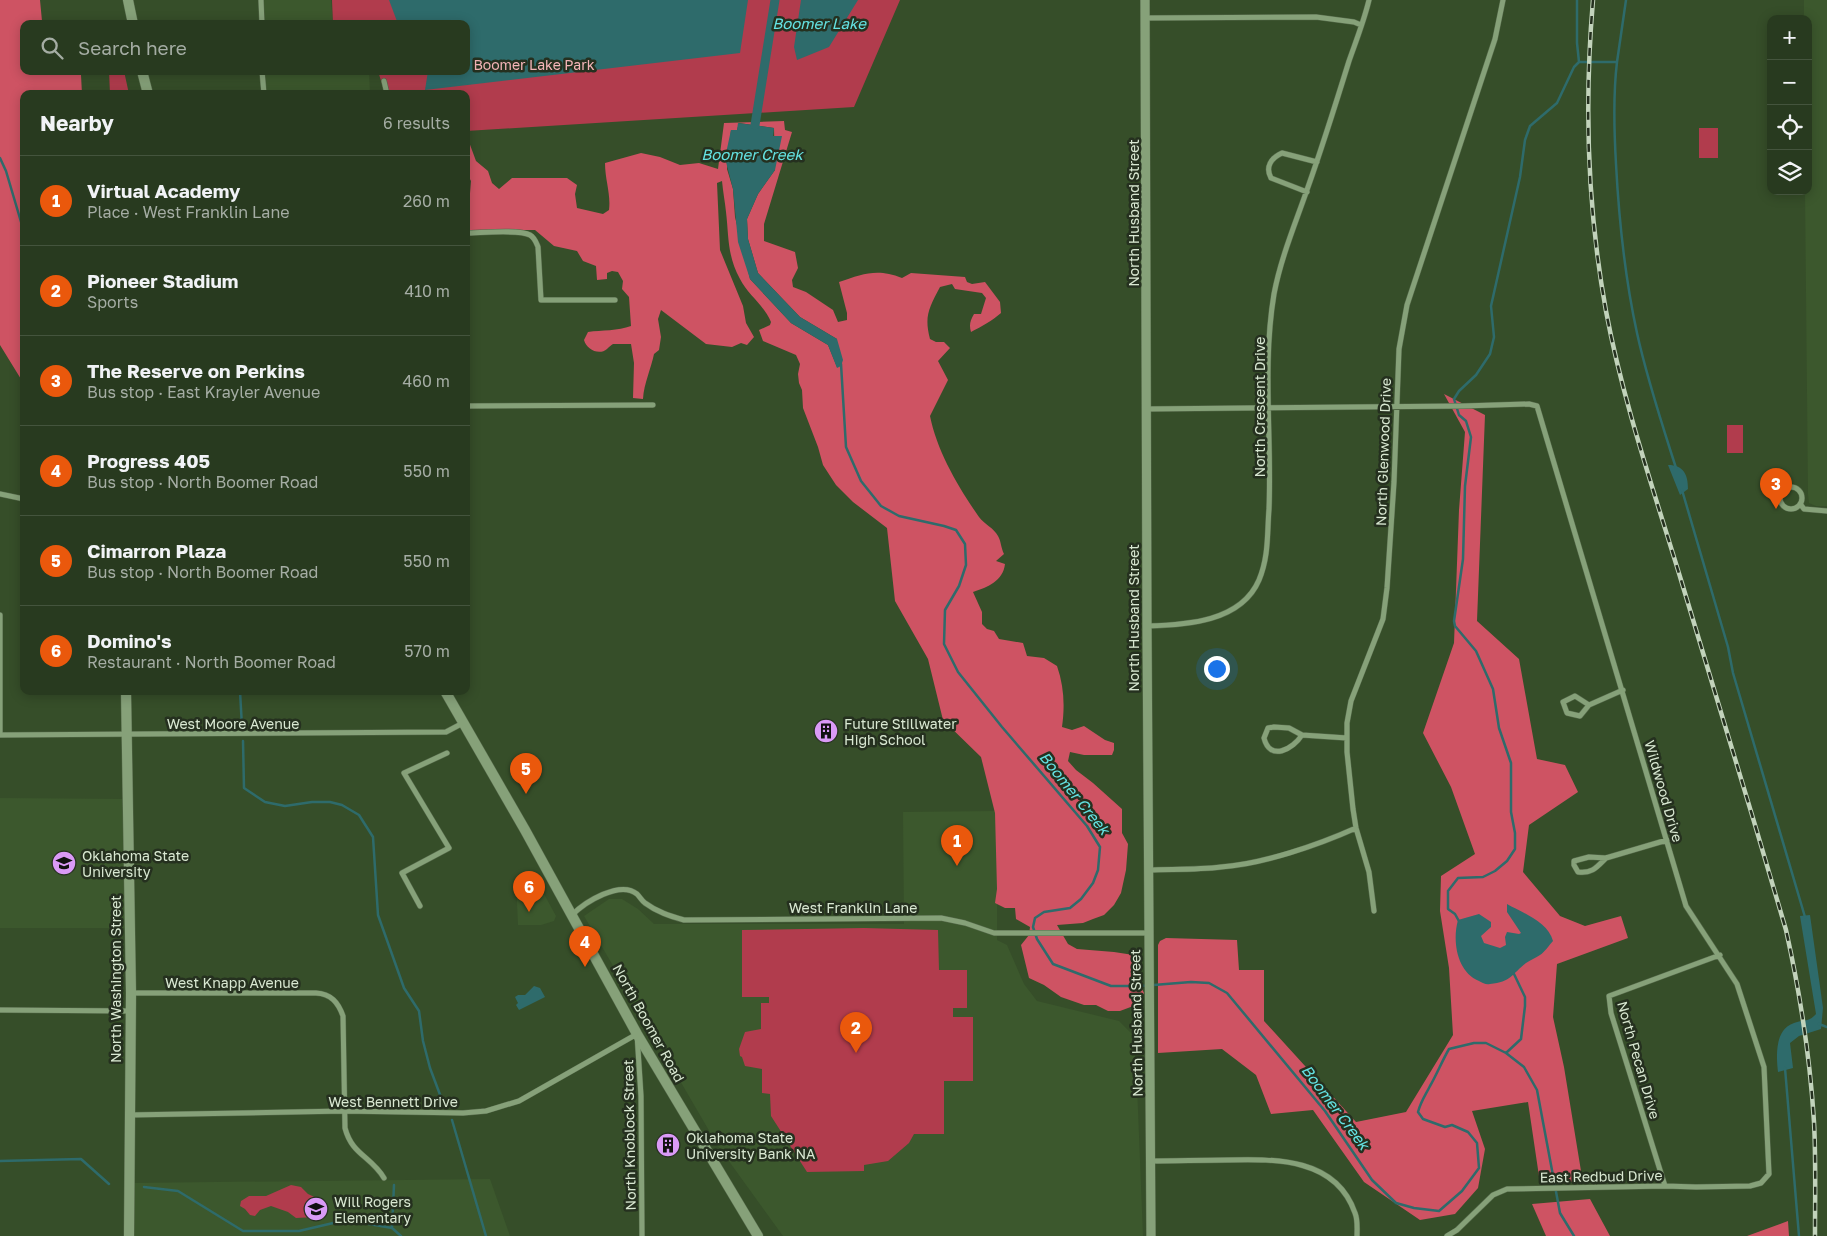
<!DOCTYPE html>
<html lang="en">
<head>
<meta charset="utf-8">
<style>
	:root { --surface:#283a1f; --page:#304128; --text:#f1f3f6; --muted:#a5ada4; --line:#44543d; --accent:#ea580c }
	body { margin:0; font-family:"Golos Text",sans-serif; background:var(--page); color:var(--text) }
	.controls { position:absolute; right:15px; top:15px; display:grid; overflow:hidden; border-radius:10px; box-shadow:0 2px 12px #0003 }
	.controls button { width:45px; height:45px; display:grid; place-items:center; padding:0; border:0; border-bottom:1px solid var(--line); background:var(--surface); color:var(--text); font:25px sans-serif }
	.you { position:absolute; left:1216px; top:668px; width:18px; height:18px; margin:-12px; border:4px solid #fff; border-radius:50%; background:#1a73e8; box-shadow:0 0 0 8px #1a73e833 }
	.badge { display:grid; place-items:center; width:32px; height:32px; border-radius:50%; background:var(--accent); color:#fff; font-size:16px; font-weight:700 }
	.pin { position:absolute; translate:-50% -41px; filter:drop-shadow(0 1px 2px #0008) }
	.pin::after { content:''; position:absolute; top:26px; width:18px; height:15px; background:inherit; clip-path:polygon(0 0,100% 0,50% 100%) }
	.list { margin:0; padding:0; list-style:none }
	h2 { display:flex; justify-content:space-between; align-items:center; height:65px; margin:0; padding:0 20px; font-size:21px }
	h2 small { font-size:16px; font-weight:400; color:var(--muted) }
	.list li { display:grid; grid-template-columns:32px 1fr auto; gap:15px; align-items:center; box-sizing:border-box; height:90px; padding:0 20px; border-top:1px solid var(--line) }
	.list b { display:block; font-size:19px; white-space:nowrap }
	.list p { margin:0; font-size:16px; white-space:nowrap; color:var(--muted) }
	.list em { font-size:16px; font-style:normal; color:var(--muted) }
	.icon { flex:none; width:28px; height:28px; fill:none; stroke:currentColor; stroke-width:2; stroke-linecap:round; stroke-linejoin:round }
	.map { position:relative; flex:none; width:1827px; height:1236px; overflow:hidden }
	.search { position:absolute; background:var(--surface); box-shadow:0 2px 12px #0003; left:20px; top:20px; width:450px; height:55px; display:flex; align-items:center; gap:12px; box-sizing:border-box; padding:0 18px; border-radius:10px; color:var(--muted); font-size:19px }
	.panel { position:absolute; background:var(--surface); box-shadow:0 2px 12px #0003; left:20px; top:90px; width:450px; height:605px; border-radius:10px }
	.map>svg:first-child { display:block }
	.built { fill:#3c582d }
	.green { fill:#b13c4d }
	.forest { fill:#ce5363; fill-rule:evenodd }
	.water { fill:#2e6b6b }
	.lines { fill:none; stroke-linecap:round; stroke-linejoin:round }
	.stream { stroke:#2e6b6b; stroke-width:2.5 }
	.canal { stroke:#2e6b6b; stroke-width:9 }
	.minor-casing { stroke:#55694a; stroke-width:6 }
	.tertiary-casing { stroke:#55694a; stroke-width:10 }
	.secondary-casing { stroke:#55694a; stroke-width:11 }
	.minor { stroke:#86a179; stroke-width:5 }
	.tertiary { stroke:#86a179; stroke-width:9 }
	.secondary { stroke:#86a179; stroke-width:10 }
	.rail-casing { stroke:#c2d3bb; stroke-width:4.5 }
	.rail { stroke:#25301f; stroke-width:2.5; stroke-dasharray:8; stroke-linecap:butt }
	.labels { text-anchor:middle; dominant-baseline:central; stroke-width:5; stroke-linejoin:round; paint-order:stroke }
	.park-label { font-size:14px; fill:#f5b5b8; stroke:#25301f }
	.street-label { font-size:14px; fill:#d9e8d2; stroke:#25301f }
	.poi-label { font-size:14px; fill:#d9e8d2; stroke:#25301f; text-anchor:start }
	.water-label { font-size:15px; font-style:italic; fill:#64e3e3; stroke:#25301f }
</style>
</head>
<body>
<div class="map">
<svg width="1827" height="1236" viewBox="0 0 1827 1236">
	<rect width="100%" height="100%" fill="#364e29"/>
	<path class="built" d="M 264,0 L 331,0 L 333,24 L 265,24 Z
		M 1804,0 L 1827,0 L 1827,506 L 1816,506 L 1809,503 L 1808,494 L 1805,191 L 1808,191 L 1808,19 L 1804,19 Z
		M 265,71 L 369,71 L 370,94 L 268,94 L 265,87 Z
		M 0,798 L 127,799 L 128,928 L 0,928 Z
		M 997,811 L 997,940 L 1007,945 L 1024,984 L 1037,1001 L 1119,1021 L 1131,1033 L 1136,1060 L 1143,1236 L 783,1236 L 718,1146 L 584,916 L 609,899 L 622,899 L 638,909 L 654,924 L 904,924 L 903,812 Z
		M 531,870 L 556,916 L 554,921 L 541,925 L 518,925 L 516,880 Z
		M 490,1179 L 510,1236 L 131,1236 L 131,1183 Z"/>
	<path class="green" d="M 332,0 L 900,0 L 854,107 L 466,131 L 466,94 L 385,94 L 378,71 L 466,71 L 466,24 L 333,24 Z
		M 109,71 L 124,71 L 129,94 L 110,94 Z
		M 1699,128 L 1718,128 L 1718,158 L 1699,158 Z
		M 1727,425 L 1743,425 L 1743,453 L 1727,453 Z
		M 864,928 L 938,930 L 939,970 L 967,970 L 967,1008 L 953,1008 L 953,1017 L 973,1017 L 973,1081 L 944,1081 L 944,1134 L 914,1134 L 909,1143 L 888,1161 L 864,1165 L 864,1171 L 807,1172 L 771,1116 L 770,1094 L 762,1093 L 762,1069 L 745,1066 L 742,1057 L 740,1056 L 739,1049 L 745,1032 L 761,1029 L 761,1003 L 769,1003 L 769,997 L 742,997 L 742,930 Z
		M 291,1185 L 301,1187 L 308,1194 L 321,1200 L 324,1204 L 322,1214 L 315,1217 L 296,1218 L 288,1212 L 271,1206 L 260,1210 L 255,1216 L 250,1215 L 245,1209 L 240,1206 L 241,1201 L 249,1196 L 266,1196 Z"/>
	<path class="forest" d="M 0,0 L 40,0 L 42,21 L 45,24 L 24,24 L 24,71 L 79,71 L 81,75 L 82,94 L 24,94 L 24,115 L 22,116 L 24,122 L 24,384 L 0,345 Z
		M 784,121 L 785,130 L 792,132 L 764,224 L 764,241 L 795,252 L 798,268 L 792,280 L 793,287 L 806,292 L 833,310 L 838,322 L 847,320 L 847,313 L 839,282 C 863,274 877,268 902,278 L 911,273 L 965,277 L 967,282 L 972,284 L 985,282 L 1000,302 L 1001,313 C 992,321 982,326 971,332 C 969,325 970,321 974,314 L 981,314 L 986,298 L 982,293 L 955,289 L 952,284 L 940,287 C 929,308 924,316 930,339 L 936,342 L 944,342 L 950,348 L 938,361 L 948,380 L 930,416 C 937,451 958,487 979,517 C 984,524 994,528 998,536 C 1001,541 1001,548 1004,554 L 996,561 L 1005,564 C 1003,581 988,587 973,592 L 982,612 L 982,624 L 987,629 L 994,631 L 999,639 L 1023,643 L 1027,656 L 1044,658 L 1057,666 C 1064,686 1065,706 1062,727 L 1072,730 L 1084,726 L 1105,740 L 1114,743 L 1114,750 L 1112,755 L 1084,755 L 1070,752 L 1068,761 L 1076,770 L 1093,783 L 1122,809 L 1122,833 L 1128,844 L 1126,870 L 1121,893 L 1114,905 L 1104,915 L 1093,919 L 1083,923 L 1057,925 L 1068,944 L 1077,949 L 1114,952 L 1140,956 L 1139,970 L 1135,975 L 1144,993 L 1136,1005 L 1120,1011 L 1108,1011 L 1096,1005 L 1084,1005 L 1061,997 L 1044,985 L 1029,978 L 1021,945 L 1029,935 L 1030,927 L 1016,919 L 1015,908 L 1005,908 L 995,903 L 997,889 L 995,813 L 981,757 L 943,720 L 928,659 L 895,601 L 887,528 L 853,502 L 836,485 L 823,465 L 818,447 L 803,408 L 802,390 L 799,383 L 798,374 L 800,364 L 796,355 L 763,341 L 759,330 L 770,325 L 771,322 C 764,305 748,295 740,279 C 727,255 729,237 726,212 C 725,202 723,192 722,181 L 717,183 L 720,250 L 743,306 L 746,323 L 754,337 L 747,345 L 741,343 L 732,347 L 706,344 L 661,310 L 658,319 L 661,337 L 659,350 L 654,354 C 651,369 644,383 643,399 L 633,398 L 634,363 L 631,344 L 613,344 C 611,345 609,347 607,349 C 599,356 586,349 584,340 L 588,332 C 602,330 618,331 631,326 L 629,297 L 622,289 L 623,281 L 618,272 L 612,271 L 607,273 L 607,279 L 597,280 L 596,266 L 583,261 L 577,251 L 554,246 L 535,230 L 467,230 L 471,181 L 466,172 L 466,141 L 469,142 L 476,161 L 488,171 L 492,183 L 499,189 L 512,178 L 567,178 L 577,185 L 575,194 L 577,208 L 603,214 L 609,210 C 611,194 605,180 605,163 L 641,153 L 660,157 L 680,165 L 699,163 L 718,169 L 724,123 ZM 739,123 L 774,128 L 775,170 L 758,194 L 747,219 L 748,239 L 758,273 L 800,317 L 837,339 L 837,367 L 828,345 L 791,323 L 750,279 L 735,217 L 733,189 L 727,169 L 731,130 L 737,130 Z
		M 1444,394 L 1485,415 L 1477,621 L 1519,659 L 1537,759 L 1565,765 L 1578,792 L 1529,825 L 1523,872 L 1560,916 L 1585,926 L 1621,916 L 1628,938 L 1557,964 L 1553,1017 L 1564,1067 L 1581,1171 L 1587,1181 L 1540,1183 L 1528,1102 L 1472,1111 L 1485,1149 L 1478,1188 L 1455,1214 L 1420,1220 L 1364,1182 L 1313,1110 L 1271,1114 L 1256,1075 L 1222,1049 L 1158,1053 L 1158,945 L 1160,941 L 1166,938 L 1237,940 L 1239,970 L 1264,970 L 1264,1021 L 1356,1122 L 1406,1112 L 1453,1035 L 1449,968 L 1440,911 L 1441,876 L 1475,854 L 1451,787 L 1423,733 L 1454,643 L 1459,510 L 1465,432 Z
		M 1590,1199 L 1610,1236 L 1546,1236 L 1532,1204 Z
		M 1788,1221 L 1789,1236 L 1747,1236 Z"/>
	<path class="water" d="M 389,0 L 748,0 L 740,53 L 425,90 L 428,71 L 466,71 L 466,24 L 398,24 Z
		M 801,0 L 858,0 L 829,47 L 797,60 L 794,47 Z
		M 738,123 L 774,128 L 773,136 L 782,136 L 775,170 L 758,194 L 747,219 L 748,239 L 758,273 L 800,317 L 837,339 L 843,360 L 841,366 L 837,368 L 828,345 L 791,323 L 750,279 L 738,242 L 733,189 L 725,158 L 731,130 L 737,130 Z
		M 1668,465 C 1684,465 1688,475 1688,489 L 1680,495 Z
		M 1507,904 C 1523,913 1548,922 1553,941 C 1549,945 1545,952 1540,955 C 1536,958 1530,960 1526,963 C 1512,974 1511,982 1490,984 C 1486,985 1483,983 1479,981 C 1457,972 1452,941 1458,920 L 1479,914 L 1491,922 L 1491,927 L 1481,936 L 1484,943 L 1500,948 L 1506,945 L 1505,937 L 1507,932 L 1519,934 L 1521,933 L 1507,912 Z
		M 1810,915 L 1823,1008 L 1821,1029 L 1799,1036 L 1790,1043 L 1793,1068 L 1778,1072 C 1776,1055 1775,1029 1794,1023 C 1804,1019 1808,1023 1816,1014 L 1800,916 Z
		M 534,986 L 540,988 L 545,997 L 519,1010 L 516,1005 L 518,1003 L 515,997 L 518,995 L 525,995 Z"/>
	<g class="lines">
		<path class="stream" d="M 1579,62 L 1617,62 L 1626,0
			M 1617,62 C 1613,95 1614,130 1616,164 C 1619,221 1625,278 1637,333 C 1647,379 1662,424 1676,468
			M 0,158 L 6,171 L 24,232
			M 841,364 L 846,447 L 861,481 L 881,506 L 899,516 L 944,526 L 956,530 L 965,544 L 966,565 L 959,586 L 945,610 L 944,644 L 958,672 L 1002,727 L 1087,826 L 1100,847 L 1098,870 L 1093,883 L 1081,899 L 1070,908 L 1044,912 L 1035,918 L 1033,927 L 1037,939 L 1053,964 L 1111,986 L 1141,986 L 1191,982 L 1209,983 L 1227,993 L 1325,1111 L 1372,1180 L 1396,1203 L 1414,1208 L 1439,1211 L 1462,1191 L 1479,1168 L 1477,1143 L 1468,1132 L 1452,1125 L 1445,1127 L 1423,1119 L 1418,1112 C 1421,1101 1425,1096 1430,1086 C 1437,1074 1442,1061 1449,1049 L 1474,1043 L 1486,1043 L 1506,1053 L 1524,1067 L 1537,1090 L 1560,1213 L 1574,1236
			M 1682,490 L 1728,647 L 1733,673 L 1805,917
			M 240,691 L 242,727
			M 243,741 L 244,788 L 265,802 L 285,806 L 312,802 L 330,802 L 342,805 L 359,815 L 373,837 L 378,915 L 404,988 L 419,1011 L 423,1041 L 430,1068 L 442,1100
			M 1460,923 L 1455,914 L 1448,909 L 1448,891 L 1458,878 L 1483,877 L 1495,871 L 1507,861 L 1515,849 L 1515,833 L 1511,812 L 1511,763 L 1499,728 L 1493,689 L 1476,651 L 1455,626 L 1454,621 L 1463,559 L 1465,486 L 1471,437 L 1466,421 L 1459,415 L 1454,399 L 1459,391 L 1476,375 L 1490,354 L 1494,337 L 1491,306 L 1520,177 L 1525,140 L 1530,126 L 1557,103 L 1574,67 L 1579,62 L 1577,43 L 1577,0
			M 1819,1024 L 1827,1027
			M 1506,1053 L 1521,1039 L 1525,1006 L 1525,997 L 1514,974
			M 1785,1068 L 1799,1236
			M 452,1120 L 486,1236
			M 0,1161 L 81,1159 L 109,1184
			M 394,1185 L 392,1228 L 401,1236
			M 144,1187 L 178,1191 L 243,1231 L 299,1231 L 346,1220 L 392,1228"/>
		<path class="canal" d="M 755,125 L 775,0"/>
		<g class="minor-casing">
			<path id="minor" d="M 261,0 L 262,24
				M 1145,18 L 1316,17 L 1354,22 L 1361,25
				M 262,71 L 264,94
				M 384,81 L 387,94
				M 1307,192 L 1271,178 C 1265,167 1271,158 1282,153 L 1317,162
				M 466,233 C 480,233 519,229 530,235 C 535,238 536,242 538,247 L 541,300 L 615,300
				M 466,406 L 653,405
				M 1146,409 L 1463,406 L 1529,404 L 1537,406 L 1686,906 L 1737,984 L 1764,1067 L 1769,1174 L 1761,1183 L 1750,1186 L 1696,1187 L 1665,1186 L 1507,1189 L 1493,1195 L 1457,1230 L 1447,1236
				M1780 498a11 11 0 1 1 22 0a11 11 0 1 1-22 0Z
				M 0,494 L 24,499
				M 1801,505 L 1804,509 L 1827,511
				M 0,615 L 0,735
				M 1147,626 C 1186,625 1241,622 1259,580 C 1269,556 1267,534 1269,509 C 1272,438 1262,366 1274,294 C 1281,257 1296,222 1308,187 C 1323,145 1336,103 1349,61 C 1356,41 1364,21 1369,0
				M 1589,705 L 1580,716 L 1567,713 L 1563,702 L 1575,696 L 1589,705 L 1623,690
				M 0,735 L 446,732 L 463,723
				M 1302,735 C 1293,749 1270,762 1264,738 L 1268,728 L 1274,727 L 1289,728 L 1302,735 L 1347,738
				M 1606,858 C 1597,867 1592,874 1578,872 L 1574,865 L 1574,861 L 1589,857 L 1606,858 L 1667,840
				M 1148,870 C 1172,869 1197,870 1221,867 C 1263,864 1318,845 1356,828
				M 420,906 L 402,873 L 449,848 L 404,773 L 447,753
				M 1374,911 L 1369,872 L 1356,828 L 1353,809 L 1347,752 L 1347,723 L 1351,701 L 1383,619 L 1387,588 L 1394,482 L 1399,349 L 1407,305 L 1495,39 L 1503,0
				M 572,915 C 585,902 620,880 637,894 C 640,897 642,901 645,903 C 657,912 670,916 684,920 L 941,918 L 965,923 L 994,933 L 1149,933
				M 131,993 L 316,993 C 331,994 338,1002 343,1016 L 345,1128 C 352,1155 371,1156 384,1178
				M 0,1010 L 130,1011
				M 129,1115 L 344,1111 L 463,1113 L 486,1111 L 519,1101 L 637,1034 L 641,1096 L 642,1236
				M 1151,1161 C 1176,1161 1202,1160 1228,1160 C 1277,1159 1336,1158 1355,1213 C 1358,1220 1357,1229 1357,1236
				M 1665,1186 L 1611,1013 L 1609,996 L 1720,955"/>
		</g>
		<g class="tertiary-casing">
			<path id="tertiary" d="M 1145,0 L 1147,626 L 1151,1236"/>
		</g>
		<g class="secondary-casing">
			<path id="secondary" d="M 128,0 L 133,24
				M 142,71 L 148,94
				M 126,691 L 131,993 L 129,1236
				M 445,691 L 525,830 L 637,1034 L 758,1236"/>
		</g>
		<use href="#minor" class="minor"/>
		<use href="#tertiary" class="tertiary"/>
		<use href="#secondary" class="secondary"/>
		<g class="rail-casing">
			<path id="rail" d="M 1593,0 C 1584,106 1587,207 1606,311 C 1623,402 1654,491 1681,580 C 1716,696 1752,813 1786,930 C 1800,993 1810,1057 1814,1122 C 1816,1160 1815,1198 1815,1236"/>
		</g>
		<use href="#rail" class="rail"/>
	</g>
	<defs>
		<g id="building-disc" transform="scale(1.25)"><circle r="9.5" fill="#da9af6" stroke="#25301f"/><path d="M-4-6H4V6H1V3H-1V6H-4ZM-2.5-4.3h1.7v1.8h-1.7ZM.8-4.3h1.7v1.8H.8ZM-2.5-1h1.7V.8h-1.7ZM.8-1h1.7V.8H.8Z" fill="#111"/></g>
		<g id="university-disc" transform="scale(1.25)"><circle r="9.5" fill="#da9af6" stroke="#25301f"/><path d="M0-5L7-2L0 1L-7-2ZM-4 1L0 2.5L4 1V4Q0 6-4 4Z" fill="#111"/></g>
		<g id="school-disc" transform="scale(1.25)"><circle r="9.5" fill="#da9af6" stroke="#25301f"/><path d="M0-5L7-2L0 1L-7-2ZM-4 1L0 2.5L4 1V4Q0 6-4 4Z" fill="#111"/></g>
	</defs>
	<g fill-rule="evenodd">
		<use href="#building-disc" x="826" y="731"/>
		<use href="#university-disc" x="64" y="863"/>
		<use href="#building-disc" x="668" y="1145"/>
		<use href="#school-disc" x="316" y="1209"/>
	</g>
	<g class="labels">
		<g class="park-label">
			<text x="534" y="64">Boomer Lake Park</text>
		</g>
		<g class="street-label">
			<text transform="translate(1133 213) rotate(-90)">North Husband Street</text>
			<text transform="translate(1259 407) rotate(-90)">North Crescent Drive</text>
			<text transform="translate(1383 452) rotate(-88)">North Glenwood Drive</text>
			<text transform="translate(1133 618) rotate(-90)">North Husband Street</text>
			<text x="233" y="723">West Moore Avenue</text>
			<text transform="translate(1664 791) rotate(74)">Wildwood Drive</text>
			<text x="853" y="907">West Franklin Lane</text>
			<text transform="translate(115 979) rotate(-90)">North Washington Street</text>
			<text x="232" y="982">West Knapp Avenue</text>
			<text transform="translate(649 1023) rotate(61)">North Boomer Road</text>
			<text transform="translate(1136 1023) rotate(-91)">North Husband Street</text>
			<text transform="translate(1639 1060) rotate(74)">North Pecan Drive</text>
			<text x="393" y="1101">West Bennett Drive</text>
			<text transform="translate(629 1135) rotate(-91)">North Knoblock Street</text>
			<text transform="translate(1601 1176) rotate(-1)">East Redbud Drive</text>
		</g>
		<g class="poi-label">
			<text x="844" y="723">Future Stillwater<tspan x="844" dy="16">High School</tspan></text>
			<text x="82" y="855">Oklahoma State<tspan x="82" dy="16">University</tspan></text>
			<text x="686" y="1137">Oklahoma State<tspan x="686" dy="16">University Bank NA</tspan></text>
			<text x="334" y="1201">Will Rogers<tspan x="334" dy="16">Elementary</tspan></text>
		</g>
		<g class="water-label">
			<text x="819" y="23">Boomer Lake</text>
			<text x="752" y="154">Boomer Creek</text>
			<text transform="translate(1075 793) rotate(51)">Boomer Creek</text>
			<text transform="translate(1336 1107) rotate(53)">Boomer Creek</text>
		</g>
	</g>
</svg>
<div class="controls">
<button>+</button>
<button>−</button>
<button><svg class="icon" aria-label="locate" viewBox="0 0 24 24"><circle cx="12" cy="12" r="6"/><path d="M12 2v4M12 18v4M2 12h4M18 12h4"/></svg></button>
<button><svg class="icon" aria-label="layers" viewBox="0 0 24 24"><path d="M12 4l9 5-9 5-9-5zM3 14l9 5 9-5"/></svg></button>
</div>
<div class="you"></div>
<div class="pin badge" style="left:957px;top:866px">1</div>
<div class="pin badge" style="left:856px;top:1053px">2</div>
<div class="pin badge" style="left:1776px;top:509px">3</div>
<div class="pin badge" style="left:585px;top:967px">4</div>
<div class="pin badge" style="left:526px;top:794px">5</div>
<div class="pin badge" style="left:529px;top:912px">6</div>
<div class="search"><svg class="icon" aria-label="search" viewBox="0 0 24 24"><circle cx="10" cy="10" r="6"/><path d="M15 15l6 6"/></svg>Search here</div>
<section class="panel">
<h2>Nearby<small>6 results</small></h2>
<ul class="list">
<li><span class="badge">1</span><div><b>Virtual Academy</b><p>Place · West Franklin Lane</p></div><em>260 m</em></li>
<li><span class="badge">2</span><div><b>Pioneer Stadium</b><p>Sports</p></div><em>410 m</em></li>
<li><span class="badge">3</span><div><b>The Reserve on Perkins</b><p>Bus stop · East Krayler Avenue</p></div><em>460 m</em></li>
<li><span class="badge">4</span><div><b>Progress 405</b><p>Bus stop · North Boomer Road</p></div><em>550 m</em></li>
<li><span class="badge">5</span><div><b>Cimarron Plaza</b><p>Bus stop · North Boomer Road</p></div><em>550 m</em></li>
<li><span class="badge">6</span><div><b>Domino's</b><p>Restaurant · North Boomer Road</p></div><em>570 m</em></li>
</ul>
</section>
</div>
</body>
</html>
